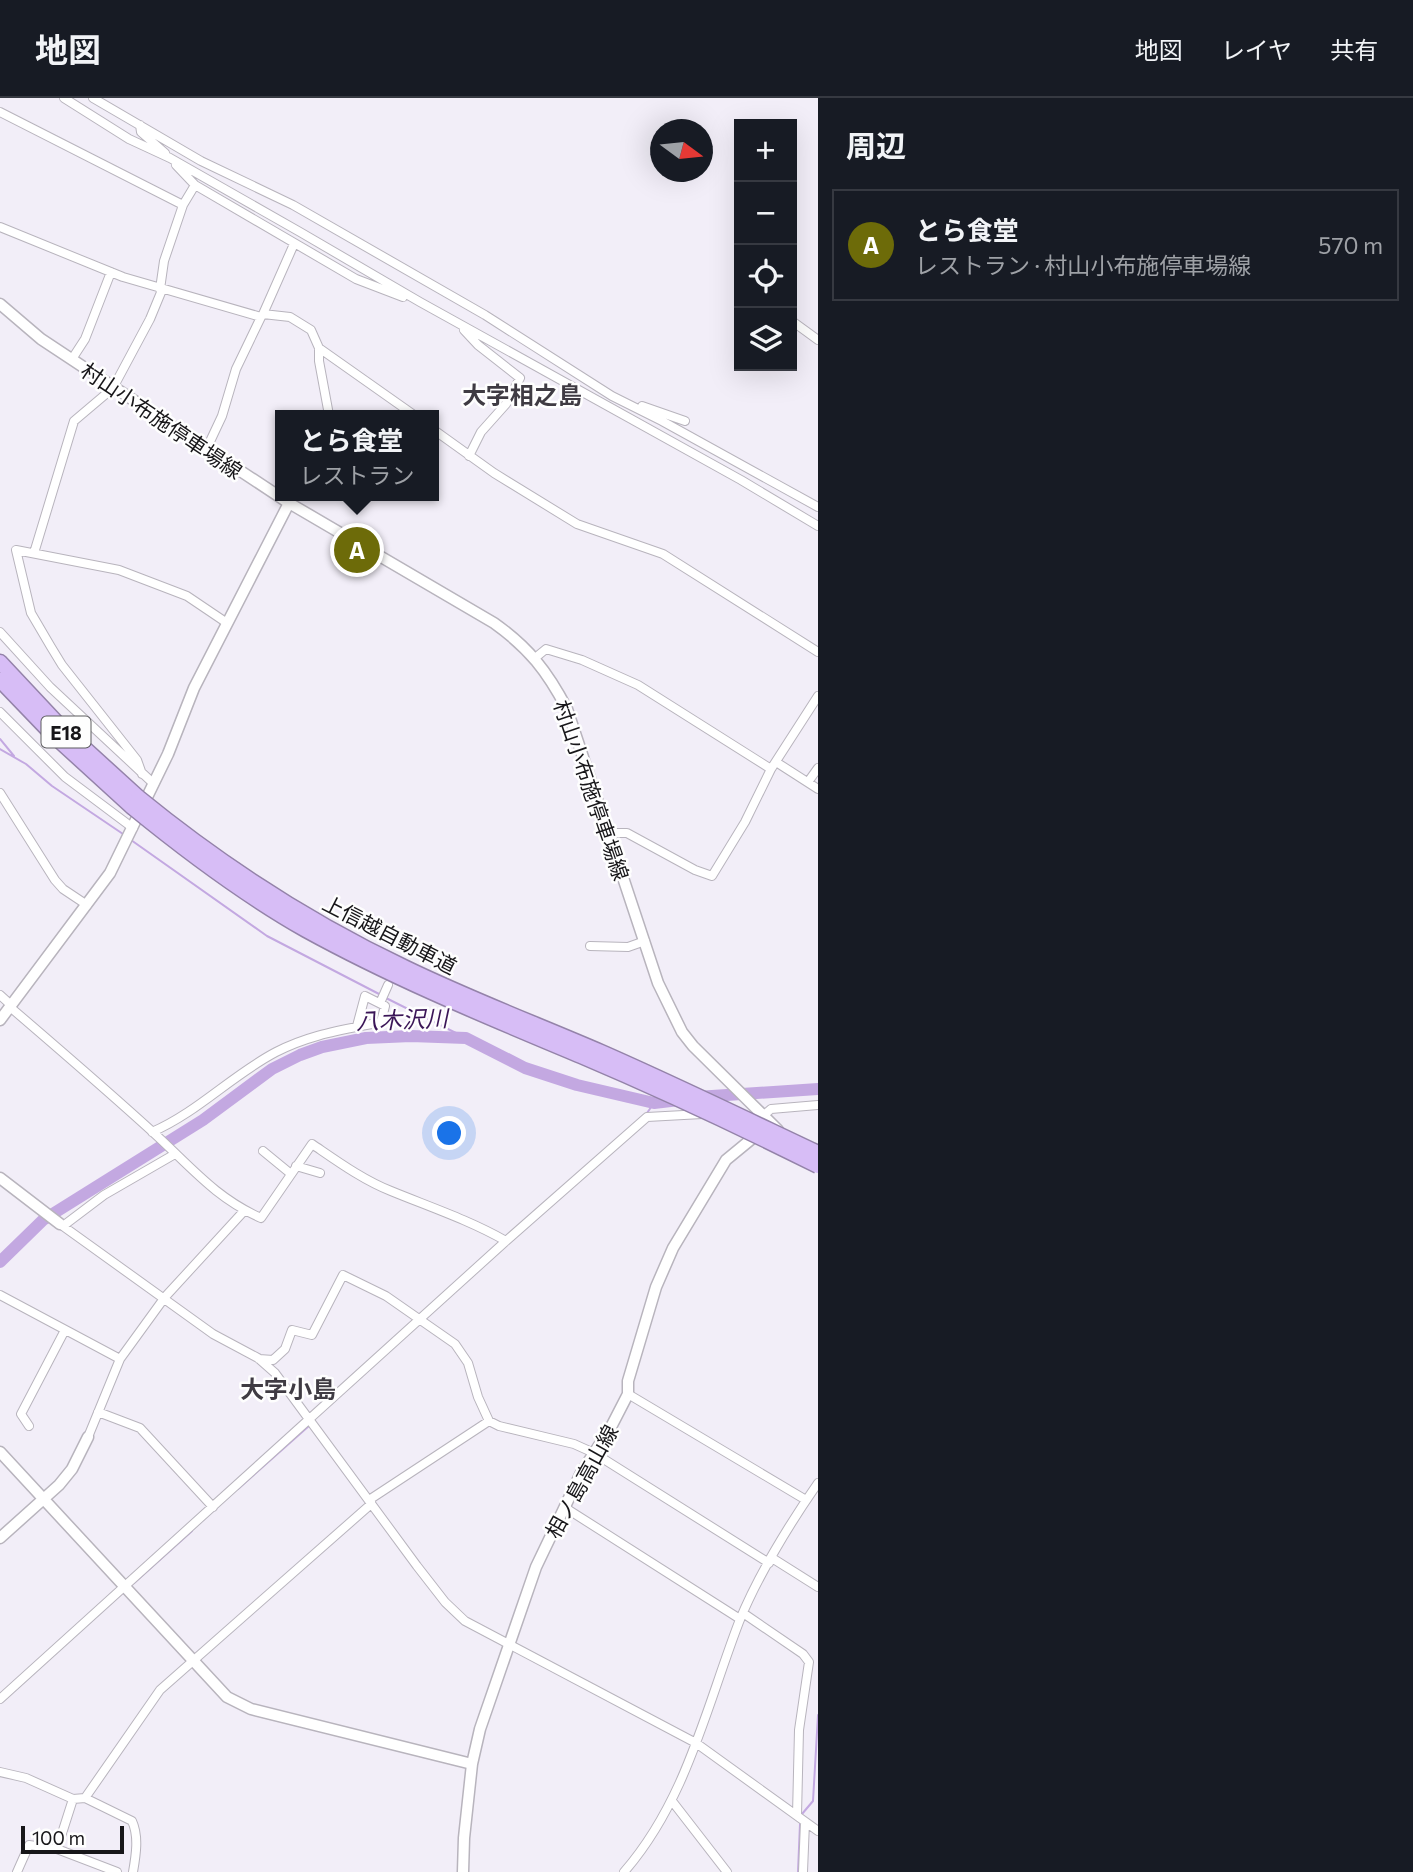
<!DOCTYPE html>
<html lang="ja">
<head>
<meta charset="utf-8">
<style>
	:root { --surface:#171b24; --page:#242831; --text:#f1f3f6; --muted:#9ea1a6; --line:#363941; --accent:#6d6b09 }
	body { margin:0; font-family:Commissioner,"Noto Sans JP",sans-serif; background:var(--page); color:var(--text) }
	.controls { position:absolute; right:21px; top:21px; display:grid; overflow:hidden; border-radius:0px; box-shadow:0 7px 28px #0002 }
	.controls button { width:63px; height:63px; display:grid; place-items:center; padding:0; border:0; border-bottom:2px solid var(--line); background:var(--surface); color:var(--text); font:35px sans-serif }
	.compass { position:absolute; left:650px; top:21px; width:63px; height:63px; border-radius:50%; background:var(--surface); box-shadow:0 7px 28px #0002; rotate:105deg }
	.scale { position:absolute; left:21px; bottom:18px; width:103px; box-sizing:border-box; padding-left:7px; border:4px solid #171619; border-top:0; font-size:19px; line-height:24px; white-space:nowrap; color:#171619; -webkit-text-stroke:5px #fefefe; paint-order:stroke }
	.you { position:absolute; left:450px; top:1036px; width:24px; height:24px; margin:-18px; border:5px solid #fff; border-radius:50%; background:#1a73e8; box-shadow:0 0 0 10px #1a73e833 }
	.badge { display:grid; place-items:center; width:46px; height:46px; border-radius:50%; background:var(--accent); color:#fff; font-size:23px; font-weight:700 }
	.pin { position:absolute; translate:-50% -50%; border:4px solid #fff; box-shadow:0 2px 7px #0006 }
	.popup { position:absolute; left:275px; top:312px; width:164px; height:91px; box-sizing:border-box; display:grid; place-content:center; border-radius:0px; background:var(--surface); filter:drop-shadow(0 2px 5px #0005); font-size:23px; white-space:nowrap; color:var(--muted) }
	.popup b { font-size:26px; color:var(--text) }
	.popup::after { content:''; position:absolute; left:50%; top:100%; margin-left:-14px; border:14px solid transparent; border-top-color:var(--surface) }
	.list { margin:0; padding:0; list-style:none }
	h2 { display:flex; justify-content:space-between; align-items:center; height:91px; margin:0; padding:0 28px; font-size:30px }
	h2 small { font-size:23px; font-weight:400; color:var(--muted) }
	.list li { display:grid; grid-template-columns:46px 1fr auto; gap:21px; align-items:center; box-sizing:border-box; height:112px; margin:0 14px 14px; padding:0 14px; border:2px solid var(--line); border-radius:0px }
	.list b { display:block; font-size:26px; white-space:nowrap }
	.list p { margin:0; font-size:23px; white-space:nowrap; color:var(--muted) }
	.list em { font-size:23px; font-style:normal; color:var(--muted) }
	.icon { flex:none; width:38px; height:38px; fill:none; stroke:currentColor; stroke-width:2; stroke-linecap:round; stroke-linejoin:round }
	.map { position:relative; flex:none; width:818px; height:1774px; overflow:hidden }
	header { display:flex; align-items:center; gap:42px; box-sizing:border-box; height:98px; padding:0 35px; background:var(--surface); border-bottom:2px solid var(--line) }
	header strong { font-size:33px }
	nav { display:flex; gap:38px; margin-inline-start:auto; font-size:24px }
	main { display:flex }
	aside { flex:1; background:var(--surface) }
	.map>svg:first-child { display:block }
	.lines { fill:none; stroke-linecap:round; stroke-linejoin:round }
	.stream { stroke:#c3a8e1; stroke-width:2 }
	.river { stroke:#c3a8e1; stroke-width:12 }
	.street-casing { stroke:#b8b4bd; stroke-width:10 }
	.secondary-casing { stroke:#b8b4bd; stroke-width:13 }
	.highway-casing { stroke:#9483a9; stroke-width:17 }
	.street { stroke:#fff; stroke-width:8 }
	.secondary { stroke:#fff; stroke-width:10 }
	.highway { stroke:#d7bdf6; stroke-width:14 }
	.highway-bridge-casing { stroke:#9483a9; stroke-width:17; stroke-linecap:butt }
	.highway-bridge { stroke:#d7bdf6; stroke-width:14 }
	.labels { text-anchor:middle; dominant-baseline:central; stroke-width:5; stroke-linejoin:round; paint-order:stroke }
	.shield { fill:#fefefe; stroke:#5c5c5e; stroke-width:2 }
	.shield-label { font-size:19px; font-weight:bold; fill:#171619 }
	.street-label { font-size:21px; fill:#171619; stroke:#fefefe }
	.water-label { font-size:23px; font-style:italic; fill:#3a1557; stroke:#fefefe }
	.quarter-label { font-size:24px; font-weight:bold; fill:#3f3b43; stroke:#fefefe }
</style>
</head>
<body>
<header>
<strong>地図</strong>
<nav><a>地図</a><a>レイヤ</a><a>共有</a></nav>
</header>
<main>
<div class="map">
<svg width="818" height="1774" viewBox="0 0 818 1774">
	<rect width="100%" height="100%" fill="#f2eef8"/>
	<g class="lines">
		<path class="stream" d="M 0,641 L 14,658
			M 0,651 L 26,666 L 52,688 L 123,736
			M 131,742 L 267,838 L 381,897
			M 386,900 L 466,940
			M 647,1015 L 654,1005
			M 238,1391 L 310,1327
			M 134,1485 L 192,1433
			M 802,1716 L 813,1703 L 818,1617
			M 798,1774 L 800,1726"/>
		<path class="river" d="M 697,999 L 818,991
			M 0,1164 L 43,1122 L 203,1022 L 272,971 L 300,957 L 322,949 L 366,940 L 411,938 L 466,940 L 525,970 L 577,987 L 654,1005 L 679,1002"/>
		<g class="street-casing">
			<path id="street" d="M 64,0 L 129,41 L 170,60 L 300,134 L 420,204 L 741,382 L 818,428
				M 93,0 L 201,63 L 293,107 L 485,217 L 612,298 L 662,323 L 818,409
				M 0,14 L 183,107
				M 140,27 L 141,34 L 165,55
				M 195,87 L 356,181 L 403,199
				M 0,129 L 123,179 L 261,219 L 263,216 L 290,219 L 311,232 L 319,250 L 414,317
				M 160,191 L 164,163 L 183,107 L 195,87 L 176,67
				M 263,216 L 294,146
				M 792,223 L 818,242
				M 464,232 L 478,247 L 520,280 L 506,306 L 481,334 L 469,358
				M 319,250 L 319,263 L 329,317
				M 72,261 L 85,241 L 111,174
				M 642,308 L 685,323
				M 434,332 L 494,375 L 577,426 L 663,456 L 818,554
				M 206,352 L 222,318 L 236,271 L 261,219
				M 34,455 L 74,323 L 113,290 L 150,221 L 162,192
				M 0,534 L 50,589 L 154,686
				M 535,560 L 546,551 L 582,562 L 638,587 L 771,671
				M 0,614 L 65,679 L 133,730
				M 776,664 L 818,691
				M 142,676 L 137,662 L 62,567 L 51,549 L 31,515 L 16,452 L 119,472 L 187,498 L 227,525
				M 808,684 L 818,670
				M 0,695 L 55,782 L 63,791 L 87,807
				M 608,735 L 627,735 L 695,772 L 712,778 L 745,724 L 771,671 L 818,598
				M 590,848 L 628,849 L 645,843
				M 0,897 L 11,907
				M 380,905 L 388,887
				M 10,909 C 59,951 108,993 156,1037 C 192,1070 216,1100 261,1120 L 312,1046 C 337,1063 363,1082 391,1093 C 430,1109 469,1122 506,1143
				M 763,1018 L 771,1011 L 818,1007
				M 152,1034 C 198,1014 232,977 276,954 C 311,936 343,932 381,924 L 385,908 L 365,898 L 357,928
				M 263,1053 L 291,1076
				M 296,1068 L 320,1075
				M 60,1126 L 213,1236 L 258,1260 L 275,1275 L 417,1468 L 445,1504 L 465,1523 L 696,1645 L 818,1733
				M 63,1128 L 104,1097 L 175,1056
				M 0,1197 L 120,1261
				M 259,1261 L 273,1262 L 285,1251 L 292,1232 L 312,1237 L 343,1177 L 386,1198 L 455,1246 L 468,1265 L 478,1299 L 489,1323
				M 628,1296 L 806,1402
				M 98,1314 L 140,1330 L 213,1409
				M 29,1328 L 21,1316 L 65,1232
				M 88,1339 L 120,1261 L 165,1199 L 244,1113
				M 564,1409 L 740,1521
				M 772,1460 L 818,1489
				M 743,1515 L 803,1556 L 809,1564 L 799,1632 L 797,1717
				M 0,1601 L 506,1143 L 647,1019 L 702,1016
				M 0,1674 L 26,1680 L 73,1701 L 85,1700 L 160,1592 L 370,1407 L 372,1400 L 489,1323 L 499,1328 L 574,1346 L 594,1355 L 769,1465
				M 85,1700 L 132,1723 C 139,1738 136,1757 133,1774
				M 672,1703 L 727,1774
				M 57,1751 L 73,1701
				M 17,1774 L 29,1747 L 57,1751 L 117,1774
				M 624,1774 C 686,1703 706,1610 739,1524 C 757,1479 790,1425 818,1385
				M 803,1774 L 805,1724"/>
		</g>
		<g class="secondary-casing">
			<path id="secondary" d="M 0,206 L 41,241 L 289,405 L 494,525 C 529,550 547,573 567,611 L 658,885 L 682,934 L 693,948 L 778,1032
				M 0,922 L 110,775 L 168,656 L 194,590 L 289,405
				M 0,1080 L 60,1126
				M 0,1354 L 227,1599 L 251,1611 L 472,1666
				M 0,1440 L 59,1387 L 72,1371 L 88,1339
				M 463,1774 L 464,1740 L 472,1666 L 480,1631 L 536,1469 L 581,1375 L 611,1329 L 628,1296 L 628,1283 L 656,1189 L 673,1150 L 726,1062 L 760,1034"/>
		</g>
		<g class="highway-casing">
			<path id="highway" d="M 0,564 L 60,628 L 138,699
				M 0,582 L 52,636 L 132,709"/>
		</g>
		<use href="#street" class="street"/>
		<use href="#secondary" class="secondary"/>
		<use href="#highway" class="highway"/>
		<g class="highway-bridge-casing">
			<path id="highway-bridge" d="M 138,699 C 220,766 309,824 406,870 C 470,901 536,926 601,954 C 674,986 746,1021 818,1055
				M 132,709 C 187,754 244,797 306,832 C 395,881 488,919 581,958 C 661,992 740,1029 818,1068"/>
		</g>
		<use href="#highway-bridge" class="highway-bridge"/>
	</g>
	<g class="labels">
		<rect class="shield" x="41.5" y="618.5" width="49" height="31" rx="5"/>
		<g class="shield-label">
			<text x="66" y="634">E18</text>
		</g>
		<g class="street-label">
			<text transform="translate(162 322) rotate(34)">村山小布施停車場線</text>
			<text transform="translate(592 692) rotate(71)">村山小布施停車場線</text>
			<text transform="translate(390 836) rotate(27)">上信越自動車道</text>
			<text transform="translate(581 1383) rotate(-61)">相ノ島高山線</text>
		</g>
		<g class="water-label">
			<text transform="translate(402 921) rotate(-2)">八木沢川</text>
		</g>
		<g class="quarter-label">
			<text x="522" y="296">大字相之島</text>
			<text x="288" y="1290">大字小島</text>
		</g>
	</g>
</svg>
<div class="controls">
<button>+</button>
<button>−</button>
<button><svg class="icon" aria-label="locate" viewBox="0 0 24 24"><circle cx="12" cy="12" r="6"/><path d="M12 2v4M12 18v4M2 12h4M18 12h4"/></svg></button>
<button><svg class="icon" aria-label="layers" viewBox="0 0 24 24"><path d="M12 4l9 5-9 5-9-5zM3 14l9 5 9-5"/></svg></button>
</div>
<svg class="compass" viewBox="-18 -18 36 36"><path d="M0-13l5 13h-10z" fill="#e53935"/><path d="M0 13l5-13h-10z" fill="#9ea1a6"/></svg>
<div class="scale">100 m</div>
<div class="you"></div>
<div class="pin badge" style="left:357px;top:452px">A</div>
<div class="popup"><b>とら食堂</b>レストラン</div>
</div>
<aside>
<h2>周辺<small></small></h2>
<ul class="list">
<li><span class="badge">A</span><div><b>とら食堂</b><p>レストラン · 村山小布施停車場線</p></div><em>570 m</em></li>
</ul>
</aside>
</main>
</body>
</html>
